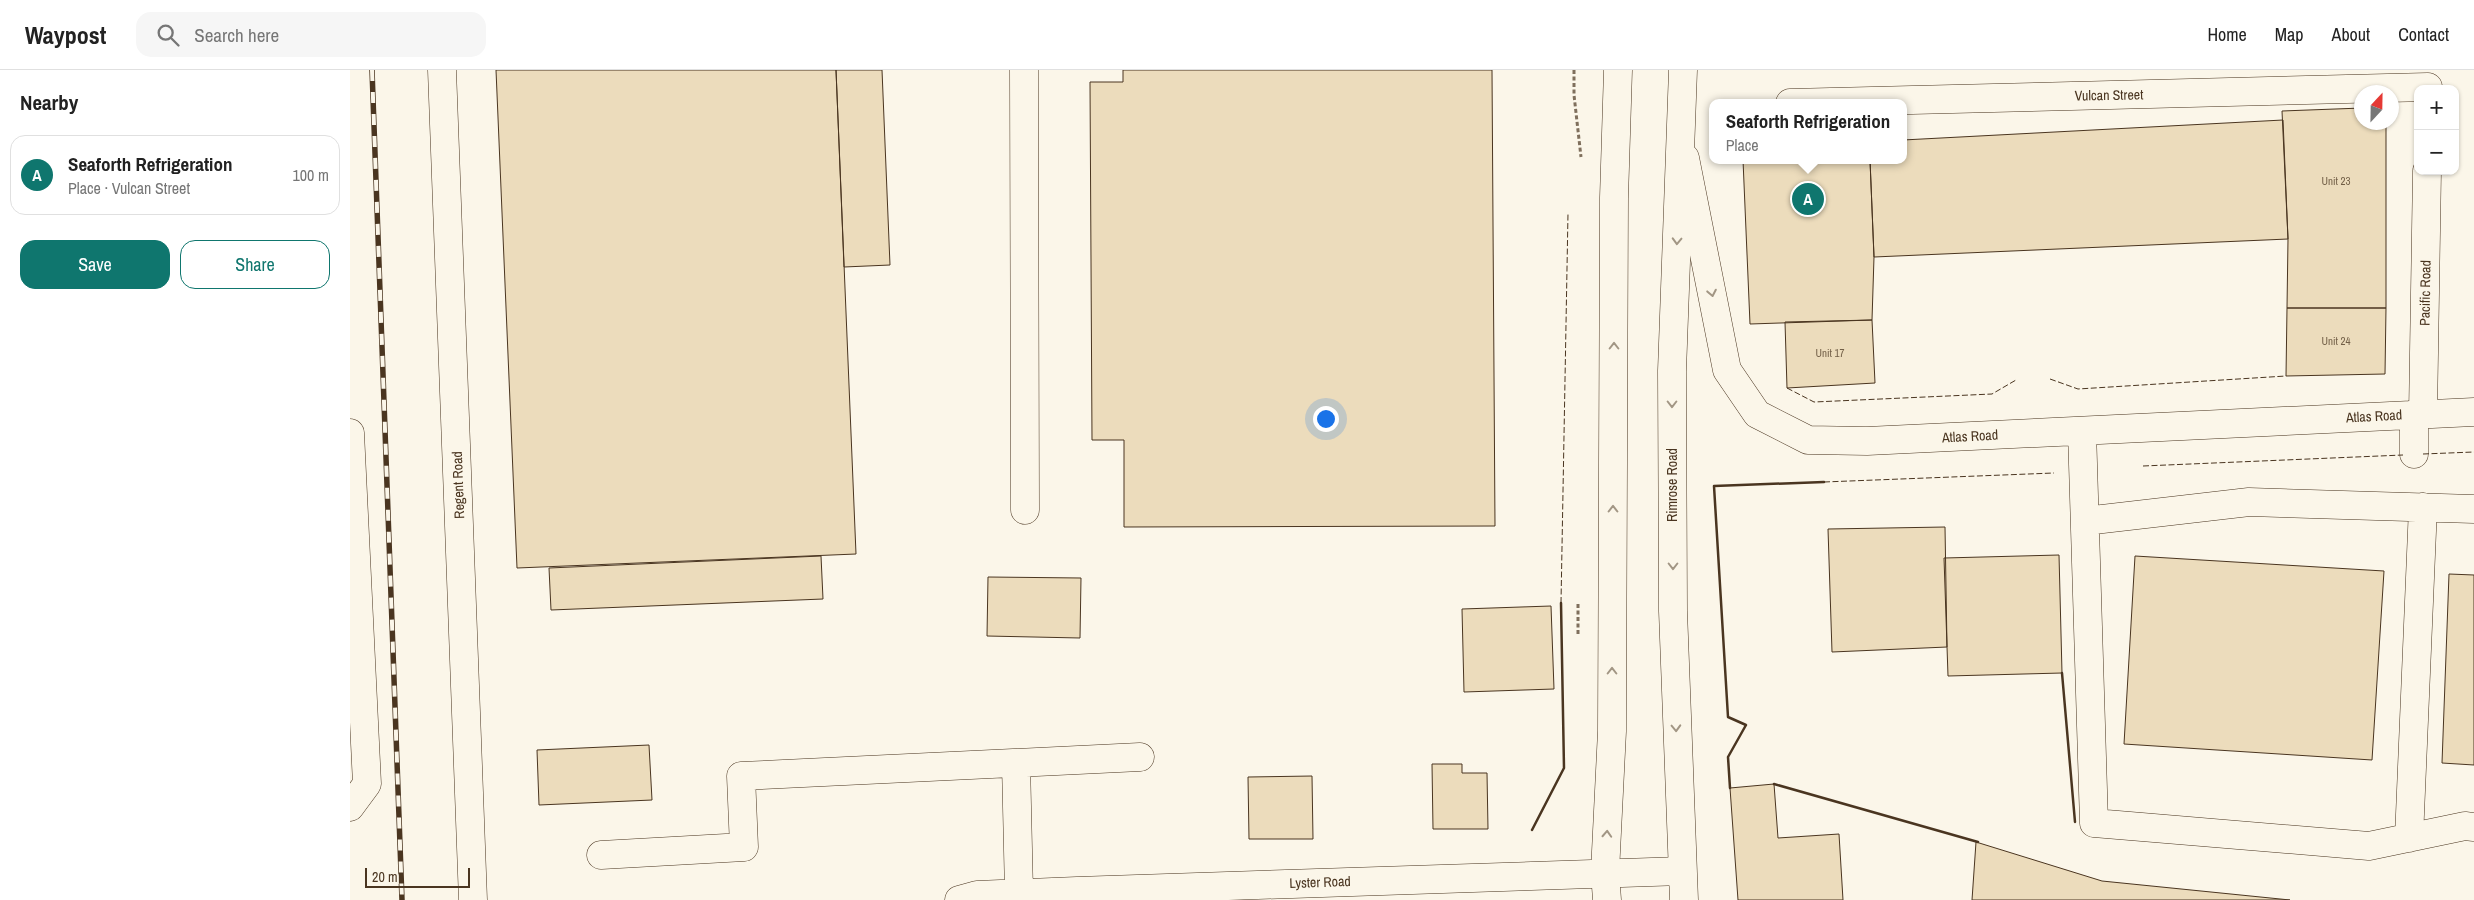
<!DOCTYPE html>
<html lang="en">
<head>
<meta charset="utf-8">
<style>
	:root { --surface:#fff; --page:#f6f6f6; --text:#222; --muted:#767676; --line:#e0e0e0; --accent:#0f766e }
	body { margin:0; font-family:"Archivo Narrow",sans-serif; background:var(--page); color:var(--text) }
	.controls { position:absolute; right:15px; top:15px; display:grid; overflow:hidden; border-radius:10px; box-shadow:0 1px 4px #0004 }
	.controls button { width:45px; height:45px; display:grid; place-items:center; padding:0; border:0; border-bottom:1px solid var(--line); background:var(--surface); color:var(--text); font:25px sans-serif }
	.compass { position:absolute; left:2004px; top:15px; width:45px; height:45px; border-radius:50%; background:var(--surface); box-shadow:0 1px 4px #0004; rotate:22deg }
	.scale { position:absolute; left:15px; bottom:12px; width:105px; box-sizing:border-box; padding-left:5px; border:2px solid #4a3520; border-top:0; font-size:14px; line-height:18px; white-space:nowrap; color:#4a3520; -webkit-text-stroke:4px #fbf6e9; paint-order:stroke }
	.you { position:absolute; left:975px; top:348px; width:18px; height:18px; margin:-12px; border:4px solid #fff; border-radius:50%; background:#1a73e8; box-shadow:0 0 0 8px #1a73e833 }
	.badge { display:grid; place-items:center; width:32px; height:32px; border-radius:50%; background:var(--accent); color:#fff; font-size:16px; font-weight:700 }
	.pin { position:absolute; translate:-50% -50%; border:2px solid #fff; box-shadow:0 1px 5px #0006 }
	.popup { position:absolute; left:1359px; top:29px; width:198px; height:65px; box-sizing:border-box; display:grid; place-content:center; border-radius:10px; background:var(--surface); filter:drop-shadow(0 1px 4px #0005); font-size:16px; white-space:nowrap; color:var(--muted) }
	.popup b { font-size:19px; color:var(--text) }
	.popup::after { content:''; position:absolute; left:50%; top:100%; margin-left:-10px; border:10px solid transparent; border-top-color:var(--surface) }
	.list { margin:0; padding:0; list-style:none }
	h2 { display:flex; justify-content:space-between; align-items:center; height:65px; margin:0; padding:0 20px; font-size:21px }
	h2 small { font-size:16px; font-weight:400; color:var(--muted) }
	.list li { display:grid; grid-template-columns:32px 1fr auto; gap:15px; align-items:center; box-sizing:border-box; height:80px; margin:0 10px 10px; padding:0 10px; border:1px solid var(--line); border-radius:15px }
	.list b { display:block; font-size:19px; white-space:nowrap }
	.list p { margin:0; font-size:16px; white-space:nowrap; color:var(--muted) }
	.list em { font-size:16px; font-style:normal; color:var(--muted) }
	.actions { display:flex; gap:10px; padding:15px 20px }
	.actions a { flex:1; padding:11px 0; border:1px solid var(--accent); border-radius:15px; text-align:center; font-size:18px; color:var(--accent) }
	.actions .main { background:var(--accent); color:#fff }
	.icon { flex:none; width:28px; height:28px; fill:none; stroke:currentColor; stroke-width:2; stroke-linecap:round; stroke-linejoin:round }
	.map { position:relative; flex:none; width:2124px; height:830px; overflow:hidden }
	header { display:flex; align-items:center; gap:30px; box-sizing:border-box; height:70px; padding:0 25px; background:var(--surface); border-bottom:1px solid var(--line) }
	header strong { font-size:24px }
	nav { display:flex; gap:28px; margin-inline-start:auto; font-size:18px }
	.search { width:350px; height:45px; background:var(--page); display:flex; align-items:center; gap:12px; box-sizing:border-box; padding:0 18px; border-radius:15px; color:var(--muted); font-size:19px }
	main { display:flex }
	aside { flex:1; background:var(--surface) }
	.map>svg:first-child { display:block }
	.building { fill:#ecdcbc; stroke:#4a3520 }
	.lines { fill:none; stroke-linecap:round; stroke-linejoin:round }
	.minor-casing { stroke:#4a3520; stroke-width:29 }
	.highway-casing { stroke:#4a3520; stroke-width:29 }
	.path { stroke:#7f6f5c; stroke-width:3; stroke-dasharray:4 2.5; stroke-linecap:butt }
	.minor { stroke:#fbf6e9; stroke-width:28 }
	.highway { stroke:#fbf6e9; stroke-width:28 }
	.rail-casing { stroke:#4a3520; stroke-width:5.5 }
	.rail { stroke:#fbf6e9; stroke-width:4; stroke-dasharray:11; stroke-linecap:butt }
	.fence { stroke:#4a3520; stroke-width:1; stroke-dasharray:6 2.5; stroke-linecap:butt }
	.wall { stroke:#4a3520; stroke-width:2.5 }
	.oneway { stroke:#a29684 }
	.labels { text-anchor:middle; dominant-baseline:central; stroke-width:4; stroke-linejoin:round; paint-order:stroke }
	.number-label { font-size:11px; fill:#725f47 }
	.street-label { font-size:14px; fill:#4a3520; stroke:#fbf6e9 }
</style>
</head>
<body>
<header>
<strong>Waypost</strong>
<div class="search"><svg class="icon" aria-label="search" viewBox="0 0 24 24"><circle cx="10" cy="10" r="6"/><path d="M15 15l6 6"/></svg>Search here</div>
<nav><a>Home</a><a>Map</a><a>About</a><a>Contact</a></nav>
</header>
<main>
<aside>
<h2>Nearby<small></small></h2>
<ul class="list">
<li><span class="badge">A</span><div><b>Seaforth Refrigeration</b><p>Place · Vulcan Street</p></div><em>100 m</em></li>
</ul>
<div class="actions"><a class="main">Save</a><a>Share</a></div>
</aside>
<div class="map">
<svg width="2124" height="830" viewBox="0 0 2124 830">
	<rect width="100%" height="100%" fill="#fbf6e9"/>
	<path class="building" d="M 146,0 L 486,0 L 506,484 L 167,498 Z
		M 486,0 L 532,0 L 540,195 L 494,197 Z
		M 773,0 L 1142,0 L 1145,456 L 774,457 L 774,370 L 742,370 L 740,12 L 773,12 Z
		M 2012,38 L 2012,52 L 2036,52 L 2036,238 L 1937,238 L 1938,169 L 1932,41 Z
		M 1933,50 L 1938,169 L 1524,187 L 1520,90 L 1553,90 L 1553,70 Z
		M 1393,90 L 1520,90 L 1524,187 L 1522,250 L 1400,254 Z
		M 1937,238 L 2036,238 L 2035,304 L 1936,306 Z
		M 1522,250 L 1525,313 L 1437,318 L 1435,252 Z
		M 1595,457 L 1597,577 L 1482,582 L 1478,459 Z
		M 1709,485 L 1712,603 L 1598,606 L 1594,488 Z
		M 471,486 L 473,529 L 201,540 L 199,498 Z
		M 1785,486 L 2034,501 L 2022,690 L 1774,674 Z
		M 2099,504 L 2124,505 L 2124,695 L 2092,693 Z
		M 638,507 L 731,508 L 730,568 L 637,566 Z
		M 1201,536 L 1204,619 L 1114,622 L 1112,539 Z
		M 299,675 L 302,730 L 189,735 L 187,680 Z
		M 1082,694 L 1112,694 L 1112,703 L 1137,703 L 1138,759 L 1083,759 Z
		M 962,706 L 963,769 L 899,769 L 898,707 Z
		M 1424,714 L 1428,768 L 1489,764 L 1493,830 L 1388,830 L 1380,718 Z
		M 1626,772 L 1752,811 L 1940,830 L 1622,830 Z"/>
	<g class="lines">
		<g class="minor-casing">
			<path id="minor" d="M 92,0 L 123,830
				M 674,0 L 675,440
				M 1440,33 L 2078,17
				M 1335,88 L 1377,300 L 1407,344 L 1458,370 L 1517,371 L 2124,342
				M 2073,344 L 2077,101
				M 1732,361 L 1744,753 L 2019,776 L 2115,756 L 2124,757
				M 0,363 L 17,714 L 0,737
				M 2064,384 L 2064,344
				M 1735,451 L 1899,432 L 2124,439
				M 666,693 L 669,823
				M 2059,768 L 2073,437
				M 251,785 L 394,777 L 391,706 L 790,687
				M 609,830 L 627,825 L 727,821 L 1332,801"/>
		</g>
		<g class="highway-casing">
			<path id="highway" d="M 1333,0 L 1322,301 L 1323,541 L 1334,830
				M 1257,830 L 1255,802 L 1262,661 L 1264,128 L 1268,0"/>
		</g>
		<path class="path" d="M 1224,0 L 1224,25 L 1231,87
			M 1228,564 L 1228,533"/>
		<use href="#minor" class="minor"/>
		<use href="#highway" class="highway"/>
		<g class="rail-casing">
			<path id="rail" d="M 22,0 L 52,830"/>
		</g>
		<use href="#rail" class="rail"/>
		<path class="fence" d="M 1700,309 L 1728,319 L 1936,306
			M 1437,318 L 1464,332 L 1642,324 L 1666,310
			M 2073,384 L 2124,382
			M 1793,396 L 2053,385
			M 1474,412 L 1704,403
			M 1211,533 L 1218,143"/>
		<path class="wall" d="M 1712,603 L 1725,752
			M 1424,714 L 1628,772
			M 1380,718 L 1378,687 L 1396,655 L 1378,647 L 1364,416 L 1474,412
			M 1182,760 L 1214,698 L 1211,533"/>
	</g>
	<defs><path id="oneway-chevron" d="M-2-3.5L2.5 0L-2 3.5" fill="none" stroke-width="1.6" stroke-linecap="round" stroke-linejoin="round" transform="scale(1.25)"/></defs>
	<g class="oneway">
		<use href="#oneway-chevron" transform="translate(1327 171) rotate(92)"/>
		<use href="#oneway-chevron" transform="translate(1362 223) rotate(79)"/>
		<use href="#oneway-chevron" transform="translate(1264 276) rotate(-90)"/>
		<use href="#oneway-chevron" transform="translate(1322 334) rotate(90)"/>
		<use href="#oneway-chevron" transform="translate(1263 439) rotate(-90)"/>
		<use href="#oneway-chevron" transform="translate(1323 496) rotate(90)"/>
		<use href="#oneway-chevron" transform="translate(1262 601) rotate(-90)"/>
		<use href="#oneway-chevron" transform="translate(1326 658) rotate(88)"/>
		<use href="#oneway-chevron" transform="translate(1257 764) rotate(-87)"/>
	</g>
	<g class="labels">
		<g class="number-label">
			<text x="1986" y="111">Unit 23</text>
			<text x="1986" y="271">Unit 24</text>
			<text x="1480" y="283">Unit 17</text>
		</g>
		<g class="street-label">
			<text transform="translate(1759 25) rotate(-1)">Vulcan Street</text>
			<text transform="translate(2075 223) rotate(-89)">Pacific Road</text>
			<text transform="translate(2024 346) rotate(-3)">Atlas Road</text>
			<text transform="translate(1620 366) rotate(-3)">Atlas Road</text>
			<text transform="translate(108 415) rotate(-92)">Regent Road</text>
			<text transform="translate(1322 415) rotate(-90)">Rimrose Road</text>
			<text transform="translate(970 812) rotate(-2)">Lyster Road</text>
		</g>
	</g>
</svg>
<div class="controls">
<button>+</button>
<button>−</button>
</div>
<svg class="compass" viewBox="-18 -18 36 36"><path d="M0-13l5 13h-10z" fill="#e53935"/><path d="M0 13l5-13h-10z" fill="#767676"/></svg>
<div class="scale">20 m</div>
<div class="you"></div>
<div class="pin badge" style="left:1458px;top:129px">A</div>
<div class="popup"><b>Seaforth Refrigeration</b>Place</div>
</div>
</main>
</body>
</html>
